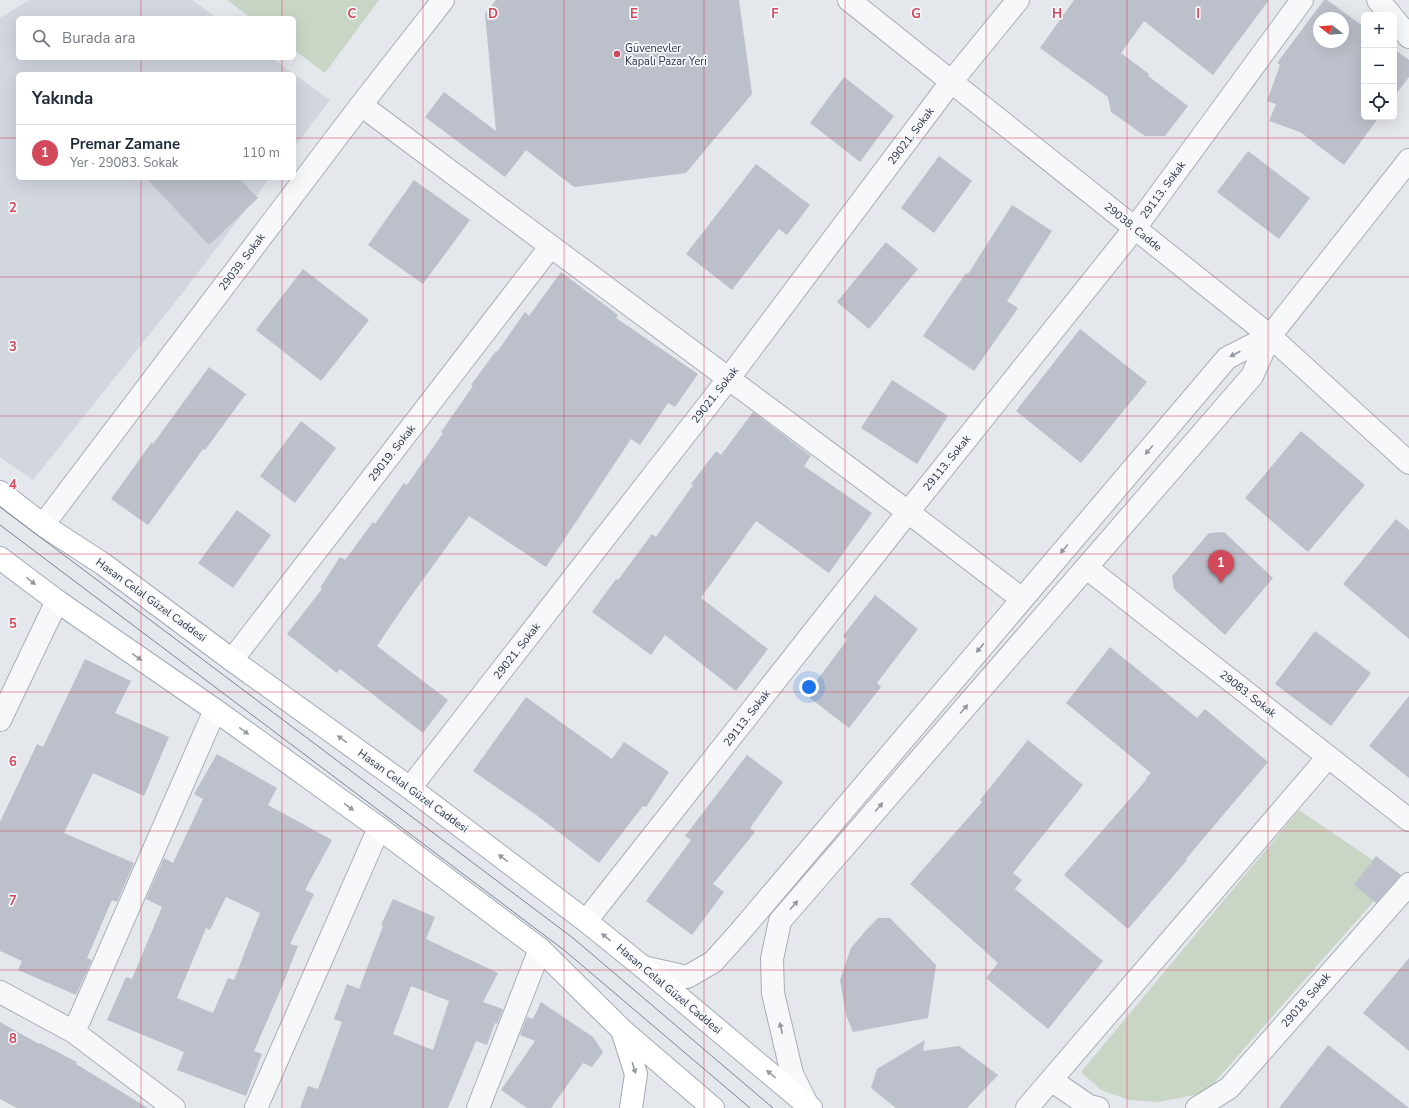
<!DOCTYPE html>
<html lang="tr">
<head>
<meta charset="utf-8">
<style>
	:root { --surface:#fff; --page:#f2f2f3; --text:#1f2937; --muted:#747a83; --line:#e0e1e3; --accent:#d1495b }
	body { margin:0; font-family:"Nunito Sans",sans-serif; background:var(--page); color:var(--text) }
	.controls { position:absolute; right:12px; top:12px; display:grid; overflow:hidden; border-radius:6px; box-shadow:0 4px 16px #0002 }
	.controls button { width:36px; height:36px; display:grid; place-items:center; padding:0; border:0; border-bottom:1px solid var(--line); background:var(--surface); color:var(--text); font:20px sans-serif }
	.compass { position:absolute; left:1313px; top:12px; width:36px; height:36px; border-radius:50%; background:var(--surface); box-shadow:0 4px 16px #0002; rotate:287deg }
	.you { position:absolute; left:809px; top:687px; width:14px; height:14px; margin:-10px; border:3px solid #fff; border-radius:50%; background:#1a73e8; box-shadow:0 0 0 6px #1a73e833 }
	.badge { display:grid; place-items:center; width:26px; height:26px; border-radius:50%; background:var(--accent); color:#fff; font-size:13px; font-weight:700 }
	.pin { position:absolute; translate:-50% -33px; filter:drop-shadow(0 1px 2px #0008) }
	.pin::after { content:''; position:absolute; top:21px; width:14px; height:12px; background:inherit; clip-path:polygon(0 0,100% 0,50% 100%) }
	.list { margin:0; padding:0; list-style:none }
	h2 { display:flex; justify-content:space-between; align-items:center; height:52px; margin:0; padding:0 16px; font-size:17px }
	h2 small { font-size:13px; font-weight:400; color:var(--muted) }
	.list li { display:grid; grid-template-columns:26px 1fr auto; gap:12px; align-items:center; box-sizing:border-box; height:56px; padding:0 16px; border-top:1px solid var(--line) }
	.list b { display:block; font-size:15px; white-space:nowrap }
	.list p { margin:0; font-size:13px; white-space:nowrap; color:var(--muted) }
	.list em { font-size:13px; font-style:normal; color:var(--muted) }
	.icon { flex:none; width:22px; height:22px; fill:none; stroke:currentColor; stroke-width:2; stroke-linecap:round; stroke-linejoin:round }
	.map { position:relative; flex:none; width:1409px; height:1108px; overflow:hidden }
	.search { position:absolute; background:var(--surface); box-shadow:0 4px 16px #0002; left:16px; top:16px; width:280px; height:44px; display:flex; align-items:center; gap:10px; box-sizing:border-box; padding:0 14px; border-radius:6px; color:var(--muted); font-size:15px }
	.panel { position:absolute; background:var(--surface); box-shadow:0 4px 16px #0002; left:16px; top:72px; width:280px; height:108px; border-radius:6px }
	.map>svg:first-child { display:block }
	.built { fill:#d2d6de }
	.green { fill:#c9d6c5 }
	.building { fill:#bbc0ca; fill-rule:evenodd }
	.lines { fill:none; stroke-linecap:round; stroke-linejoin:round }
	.minor-casing { stroke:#a9aeb7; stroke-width:24 }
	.major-casing { stroke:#a3abb8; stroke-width:24 }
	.minor { stroke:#f7f8fa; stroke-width:22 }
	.major { stroke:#fff; stroke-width:22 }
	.tram { stroke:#7d8696; stroke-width:1 }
	.oneway { fill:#9196a0 }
	.oneway2 { fill:#959aa2 }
	.grid { fill:none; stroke:#d1495b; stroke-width:1; stroke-opacity:0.55 }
	.poi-dot { fill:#d1495b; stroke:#f4f6f9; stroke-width:1.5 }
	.labels { text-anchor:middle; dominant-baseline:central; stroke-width:3.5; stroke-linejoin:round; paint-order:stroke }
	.poi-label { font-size:11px; fill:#2b3445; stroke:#f4f6f9; text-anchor:start }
	.street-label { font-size:11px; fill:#2b3445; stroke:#f4f6f9 }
	.grid-label { font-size:13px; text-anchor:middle; font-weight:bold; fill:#d1495b; stroke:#f4f6f9; stroke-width:3.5; stroke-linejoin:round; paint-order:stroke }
</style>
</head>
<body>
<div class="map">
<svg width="1409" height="1108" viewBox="0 0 1409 1108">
	<rect width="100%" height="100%" fill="#e4e7ec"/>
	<path class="built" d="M 29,0 L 192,0 L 217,18 L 18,18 L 18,58 L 272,58 L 294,74 L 18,74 L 18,178 L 270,178 L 180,296 L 33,480 L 0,457 L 0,18 Z
		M 294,74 L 330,100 L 294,147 Z"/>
	<path class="green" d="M 227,0 L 379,0 L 325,73 L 294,50 L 294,18 L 251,18 Z
		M 1299,810 L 1396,876 L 1205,1093 L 1158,1102 L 1129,1100 L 1101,1090 L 1081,1072 Z"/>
	<path class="building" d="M 496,0 L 739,0 L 752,94 L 686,173 L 574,187 L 526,150 L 505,177 L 425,117 L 444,92 L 496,131 L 485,14 Z
		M 1074,0 L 1269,0 L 1213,75 L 1144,21 L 1121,53 L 1149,74 L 1148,76 L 1188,106 L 1165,136 L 1145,136 L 1111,112 L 1108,97 L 1040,48 Z
		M 1324,0 L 1327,0 L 1364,27 L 1364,117 L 1379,117 L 1344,165 L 1300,132 L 1269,121 L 1276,104 L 1267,101 L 1280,65 L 1277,63 ZM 1319,18 L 1343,18 L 1343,42 L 1319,42 Z
		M 1394,49 L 1409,60 L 1409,77 L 1394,97 Z
		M 844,77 L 894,116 L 860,162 L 810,123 Z
		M 1248,151 L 1310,198 L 1279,239 L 1217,192 Z
		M 939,156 L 972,181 L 934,233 L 901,208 Z
		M 756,164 L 810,205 L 787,235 L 779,229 L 732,290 L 686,254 Z
		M 146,178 L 239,178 L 258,198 L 209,245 Z
		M 414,180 L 470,220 L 423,284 L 368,245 Z
		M 1012,205 L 1052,231 L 1007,301 L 1018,308 L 974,371 L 923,336 L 966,273 L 968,274 Z
		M 886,242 L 918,269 L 869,329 L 837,302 Z
		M 303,269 L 369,320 L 321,381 L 256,330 Z
		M 561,272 L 618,315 L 616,318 L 698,374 L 675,407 L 668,403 L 640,445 L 631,439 L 546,567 L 469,516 L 406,603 L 377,646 L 448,700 L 423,733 L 340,669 L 337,673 L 287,634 L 322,589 L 320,588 L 340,557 L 345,560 L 373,522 L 375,524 L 404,483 L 407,485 L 443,433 L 441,432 L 473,386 L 471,385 L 496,351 L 497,352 L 525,312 L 529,316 Z
		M 1080,329 L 1147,382 L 1081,463 L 1016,411 Z
		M 209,367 L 246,394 L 205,450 L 203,449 L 148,525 L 111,499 L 152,442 L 153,444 Z
		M 892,380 L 948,416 L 917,464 L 861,428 Z
		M 753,412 L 811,456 L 804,466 L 872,513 L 829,573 L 756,521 L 701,598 L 768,649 L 736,691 L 665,635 L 651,655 L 592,612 L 616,579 L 618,580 L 652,534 L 656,537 L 693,485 L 691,484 L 716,451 L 721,455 Z
		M 301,421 L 336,448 L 295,503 L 260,476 Z
		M 1301,431 L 1365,485 L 1308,552 L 1245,498 Z
		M 237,510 L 271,535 L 233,588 L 198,563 Z
		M 1396,519 L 1409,530 L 1409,639 L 1343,584 Z
		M 1224,532 L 1273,578 L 1225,635 L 1174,589 L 1172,576 L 1209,533 Z
		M 875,595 L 918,629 L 877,683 L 881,687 L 849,728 L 806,695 L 847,640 L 843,636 Z
		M 1315,631 L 1371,673 L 1331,726 L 1275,684 Z
		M 1110,647 L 1197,718 L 1205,709 L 1268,762 L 1186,859 L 1187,860 L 1128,929 L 1064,875 L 1147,779 L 1146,778 L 1151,773 L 1066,703 Z
		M 85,659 L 131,681 L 115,713 L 169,737 L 144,796 L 93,773 L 64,833 L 134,863 L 117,902 L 112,900 L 87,958 L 92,960 L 76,995 L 18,970 L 22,961 L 0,951 L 0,822 L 37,744 L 43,747 Z
		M 1409,696 L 1409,778 L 1369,746 Z
		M 526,697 L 612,759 L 624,742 L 669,772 L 646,807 L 643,806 L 599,863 L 535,814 L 473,771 Z
		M 1028,740 L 1083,785 L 1013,873 L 1022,880 L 1015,889 L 1103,961 L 1048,1029 L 986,978 L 998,963 L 910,884 L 982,802 L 980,800 Z
		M 217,754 L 277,788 L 268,805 L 332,840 L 305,890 L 314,894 L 290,944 L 298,946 L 283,984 L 254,1051 L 262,1054 L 246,1096 L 177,1070 L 184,1052 L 107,1020 L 126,977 L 132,979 L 162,907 L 146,899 L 164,858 L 173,863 L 203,799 L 194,794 ZM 226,897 L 260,913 L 234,980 L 228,978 L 213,1013 L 177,998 L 206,928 L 210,930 Z
		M 747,755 L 783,782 L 750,828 L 755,832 L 713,884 L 724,892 L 692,935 L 646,901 L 691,840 L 685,836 Z
		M 1376,856 L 1401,875 L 1376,903 L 1354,885 Z
		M 393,899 L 435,917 L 426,939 L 498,973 L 483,1002 L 503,1009 L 497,1024 L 495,1023 L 487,1045 L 476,1041 L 448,1108 L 300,1108 L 308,1086 L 318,1089 L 342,1022 L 334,1019 L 347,984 L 359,989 L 383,926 L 381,925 ZM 411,986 L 449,1001 L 433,1050 L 393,1034 Z
		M 878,918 L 890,918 L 936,965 L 928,1018 L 853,1032 L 846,1015 L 840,980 L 851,948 L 868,928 Z
		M 1409,958 L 1409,1051 L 1363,1013 Z
		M 541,1002 L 593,1037 L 603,1052 L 592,1067 L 583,1063 L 551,1108 L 527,1108 L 501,1090 L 535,1041 L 520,1035 L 527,1017 L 533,1019 Z
		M 0,1022 L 39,1044 L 40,1043 L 77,1062 L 76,1064 L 148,1108 L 17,1108 L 0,1099 Z
		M 925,1040 L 923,1051 L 959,1046 L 998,1075 L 967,1108 L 896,1108 L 871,1088 L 877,1069 Z
		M 1328,1045 L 1409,1108 L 1279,1108 Z"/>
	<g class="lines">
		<g class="minor-casing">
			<path id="minor" d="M 849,0 L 1270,336 L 1409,463
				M 1378,0 L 1391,15
				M 1394,19 L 1409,37
				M 361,105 L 908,512 L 1022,599
				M 43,525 L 361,105 L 443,0
				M 1087,568 L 1409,820
				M 232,660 L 551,246
				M 0,720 L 57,601
				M 410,788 L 729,378 L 951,82 L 1018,0
				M 586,921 L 908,512 L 1135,228 L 1302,0
				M 643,967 L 687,977 L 713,962 L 739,933 L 1227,358 L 1270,336
				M 0,992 L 74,1032 L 174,1108
				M 74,1032 L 215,710
				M 1051,1080 L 1089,1106 L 1098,1108
				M 807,1104 L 792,1074 L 773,993 L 772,959 L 780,921 L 1252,376 L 1270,336 L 1409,160
				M 256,1108 L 379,828
				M 478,1108 L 540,949
				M 1027,1108 L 1328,757
				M 1197,1108 L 1229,1088 L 1409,884"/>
		</g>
		<g class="major-casing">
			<path id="major" d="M 0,492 L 43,525 L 103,564 L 232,660 L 410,788 L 586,921 L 643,967 L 811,1108
				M 0,558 L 57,601 L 215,710 L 379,828 L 540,949 L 622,1030 L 713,1108
				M 622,1030 L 636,1074 L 631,1108"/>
		</g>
		<use href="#minor" class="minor"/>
		<use href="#major" class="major"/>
		<path class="tram" d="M 0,507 L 573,938 L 773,1108
			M 0,525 L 564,950 L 750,1108"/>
	</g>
	<defs><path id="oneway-solid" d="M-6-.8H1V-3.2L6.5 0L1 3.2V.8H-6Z"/></defs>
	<g class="oneway">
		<use href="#oneway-solid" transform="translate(1235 354) rotate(153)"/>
		<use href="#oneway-solid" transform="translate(1149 450) rotate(130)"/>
		<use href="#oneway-solid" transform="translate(1064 549) rotate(130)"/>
		<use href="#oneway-solid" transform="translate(980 648) rotate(130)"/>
		<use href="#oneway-solid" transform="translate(964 709) rotate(-49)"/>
		<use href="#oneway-solid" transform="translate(879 807) rotate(-49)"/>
		<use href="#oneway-solid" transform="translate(794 905) rotate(-49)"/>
		<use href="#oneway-solid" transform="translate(781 1028) rotate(-103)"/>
	</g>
	<g class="oneway2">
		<use href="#oneway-solid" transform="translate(31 581) rotate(37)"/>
		<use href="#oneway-solid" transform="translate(137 657) rotate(35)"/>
		<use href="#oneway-solid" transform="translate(244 731) rotate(36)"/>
		<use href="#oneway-solid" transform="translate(342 739) rotate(-144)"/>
		<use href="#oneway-solid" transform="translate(349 807) rotate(36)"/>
		<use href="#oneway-solid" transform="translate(503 858) rotate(-143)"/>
		<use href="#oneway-solid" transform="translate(606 937) rotate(-141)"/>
		<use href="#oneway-solid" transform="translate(634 1068) rotate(73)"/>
		<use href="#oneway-solid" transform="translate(771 1074) rotate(-140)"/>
	</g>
	<path class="grid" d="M 141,0 L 141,18M 282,0 L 282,18M 423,0 L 423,1108M 564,0 L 564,1108M 704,0 L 704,1108M 845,0 L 845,1108M 986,0 L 986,1108M 1127,0 L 1127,1108M 1268,0 L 1268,1108M 141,58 L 141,74M 282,58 L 282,74M 0,138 L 18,138M 294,138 L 1409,138M 141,178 L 141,1108M 282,178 L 282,1108M 0,277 L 1409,277M 0,416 L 1409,416M 0,554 L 1409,554M 0,692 L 1409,692M 0,831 L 1409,831M 0,970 L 1409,970"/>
	<circle class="poi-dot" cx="617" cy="54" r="4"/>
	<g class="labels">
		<g class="poi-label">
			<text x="625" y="48">Güvenevler<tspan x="625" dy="13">Kapalı Pazar Yeri</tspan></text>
		</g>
		<g class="street-label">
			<text transform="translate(911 136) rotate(-53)">29021. Sokak</text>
			<text transform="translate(1163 190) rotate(-54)">29113. Sokak</text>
			<text transform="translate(1133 227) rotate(39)">29038. Cadde</text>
			<text transform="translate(242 262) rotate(-53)">29039. Sokak</text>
			<text transform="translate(715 395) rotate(-52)">29021. Sokak</text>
			<text transform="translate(392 453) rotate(-52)">29019. Sokak</text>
			<text transform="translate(947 463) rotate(-51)">29113. Sokak</text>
			<text transform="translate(151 600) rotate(36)">Hasan Celal Güzel Caddesi</text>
			<text transform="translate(517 651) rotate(-52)">29021. Sokak</text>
			<text transform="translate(1248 694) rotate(38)">29083. Sokak</text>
			<text transform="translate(747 718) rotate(-52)">29113. Sokak</text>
			<text transform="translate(413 791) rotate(36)">Hasan Celal Güzel Caddesi</text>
			<text transform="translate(669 989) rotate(40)">Hasan Celal Güzel Caddesi</text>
			<text transform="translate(1306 1000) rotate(-49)">29018. Sokak</text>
		</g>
	</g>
	<g class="grid-label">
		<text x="352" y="18">C</text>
		<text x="493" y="18">D</text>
		<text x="634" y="18">E</text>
		<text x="775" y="18">F</text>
		<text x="916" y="18">G</text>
		<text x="1057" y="18">H</text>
		<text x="1198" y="18">I</text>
		<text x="13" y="212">2</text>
		<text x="13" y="351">3</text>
		<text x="13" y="489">4</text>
		<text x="13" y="628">5</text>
		<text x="13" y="766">6</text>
		<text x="13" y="905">7</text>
		<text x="13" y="1043">8</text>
	</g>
</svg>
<div class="controls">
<button>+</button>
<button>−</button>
<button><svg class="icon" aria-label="locate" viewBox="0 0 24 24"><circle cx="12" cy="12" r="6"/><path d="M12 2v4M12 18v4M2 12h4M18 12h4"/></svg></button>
</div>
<svg class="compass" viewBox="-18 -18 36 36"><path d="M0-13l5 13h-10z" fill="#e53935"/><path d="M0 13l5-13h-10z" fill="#747a83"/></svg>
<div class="you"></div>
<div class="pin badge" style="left:1221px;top:583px">1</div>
<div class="search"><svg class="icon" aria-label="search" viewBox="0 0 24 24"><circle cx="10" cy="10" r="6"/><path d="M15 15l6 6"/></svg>Burada ara</div>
<section class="panel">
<h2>Yakında<small></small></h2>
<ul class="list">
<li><span class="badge">1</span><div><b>Premar Zamane</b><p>Yer · 29083. Sokak</p></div><em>110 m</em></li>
</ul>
</section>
</div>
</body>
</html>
